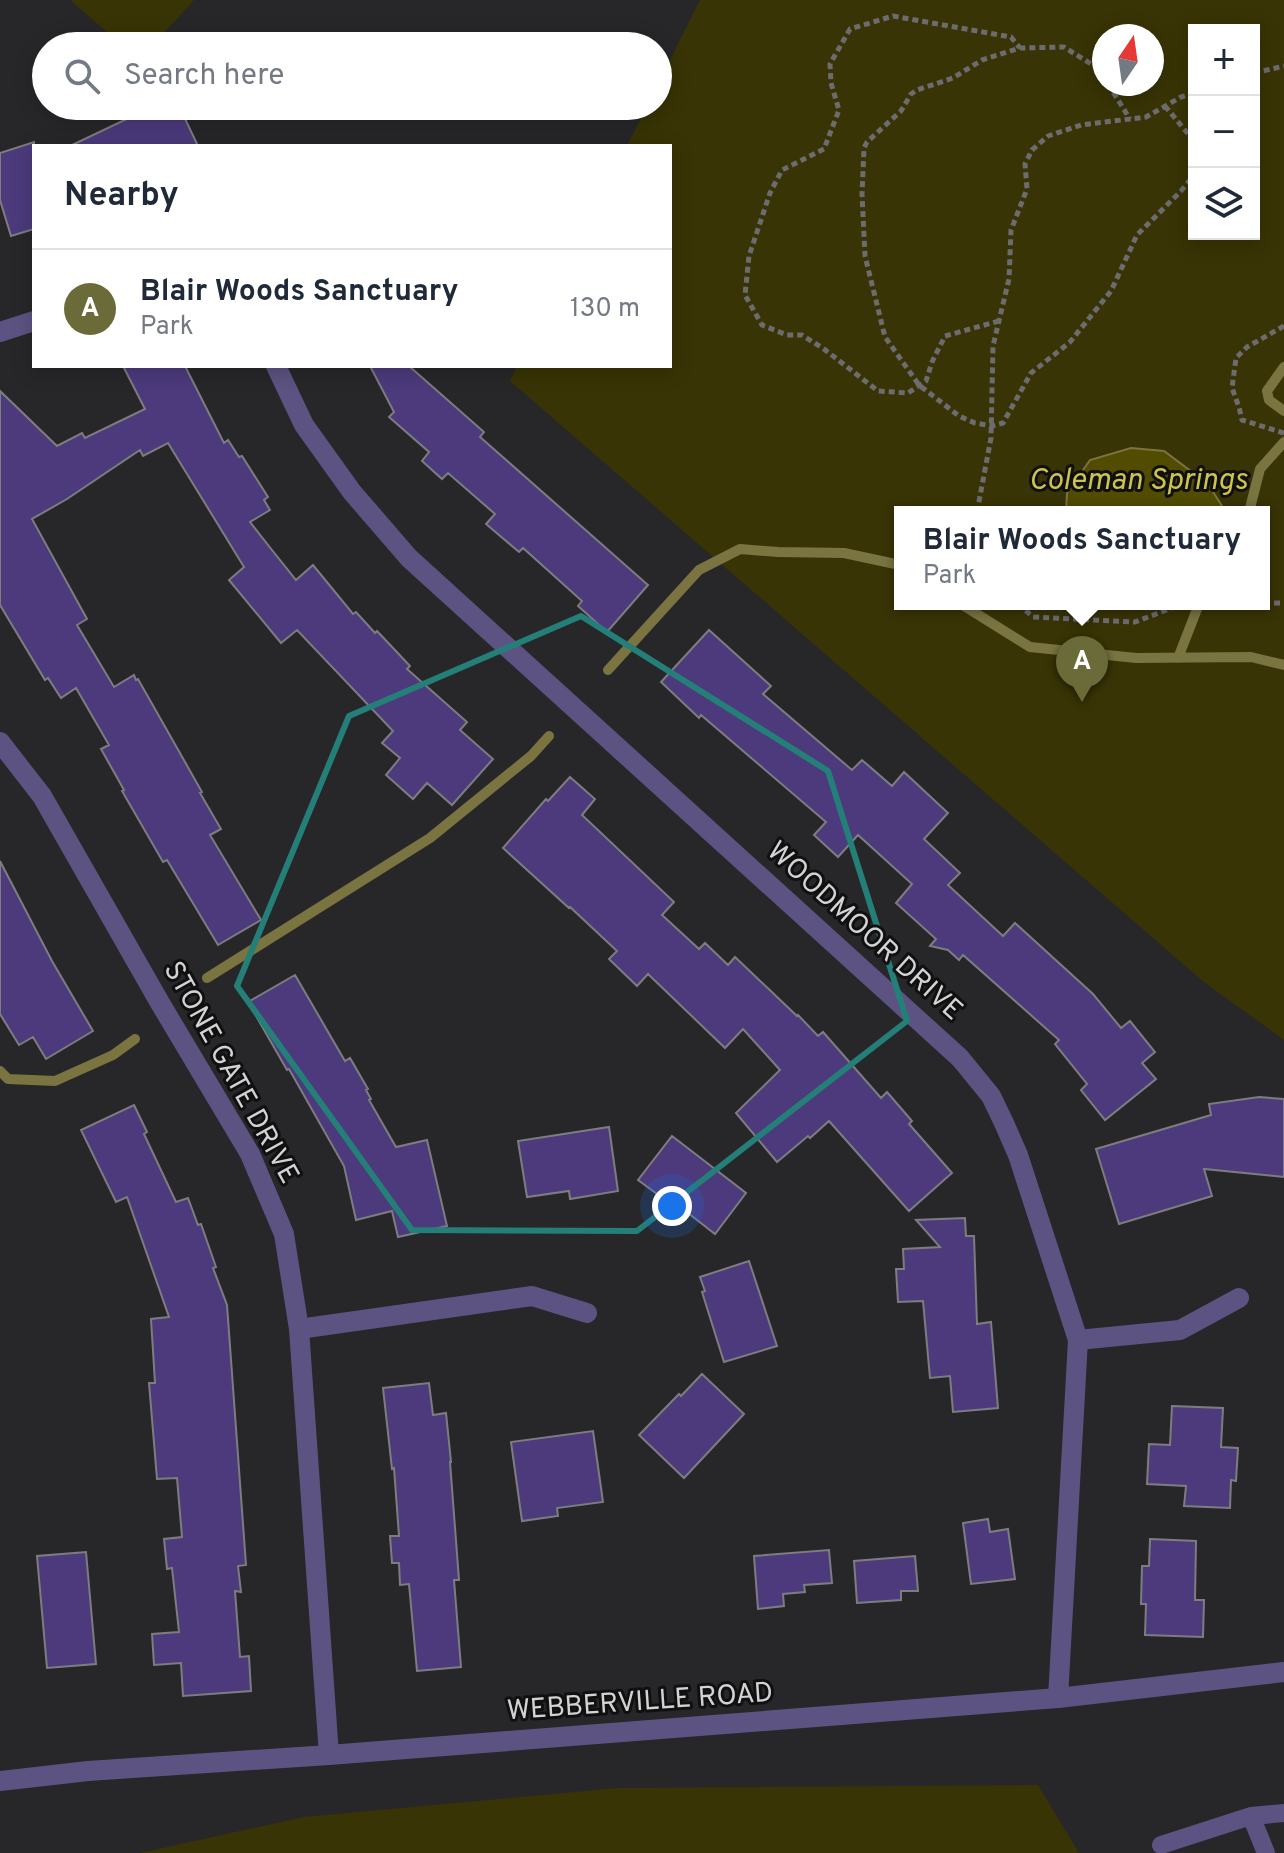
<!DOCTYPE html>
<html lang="en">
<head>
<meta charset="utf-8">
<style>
	:root { --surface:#fff; --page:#f6f6f7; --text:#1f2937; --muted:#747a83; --line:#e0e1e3; --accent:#6b6b39 }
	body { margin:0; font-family:Overpass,sans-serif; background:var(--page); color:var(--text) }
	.controls { position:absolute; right:24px; top:24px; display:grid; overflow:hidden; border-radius:0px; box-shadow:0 4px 20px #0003 }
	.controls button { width:72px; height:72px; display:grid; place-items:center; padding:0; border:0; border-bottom:2px solid var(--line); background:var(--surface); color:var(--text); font:40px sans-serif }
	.compass { position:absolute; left:1092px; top:24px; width:72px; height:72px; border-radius:50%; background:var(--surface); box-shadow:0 4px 20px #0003; rotate:13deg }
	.you { position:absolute; left:672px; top:1206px; width:28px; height:28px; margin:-20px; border:6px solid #fff; border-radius:50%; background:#1a73e8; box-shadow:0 0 0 12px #1a73e833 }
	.badge { display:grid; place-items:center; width:52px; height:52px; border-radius:50%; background:var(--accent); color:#fff; font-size:26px; font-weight:700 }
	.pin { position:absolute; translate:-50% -66px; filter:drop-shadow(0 2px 4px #0008) }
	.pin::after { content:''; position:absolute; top:42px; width:28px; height:24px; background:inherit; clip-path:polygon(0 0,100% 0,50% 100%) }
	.popup { position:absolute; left:894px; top:506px; width:376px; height:104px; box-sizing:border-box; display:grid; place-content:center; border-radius:0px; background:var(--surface); filter:drop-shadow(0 2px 6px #0005); font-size:26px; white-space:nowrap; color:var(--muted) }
	.popup b { font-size:30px; color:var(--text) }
	.popup::after { content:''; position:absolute; left:50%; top:100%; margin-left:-16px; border:16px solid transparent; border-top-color:var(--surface) }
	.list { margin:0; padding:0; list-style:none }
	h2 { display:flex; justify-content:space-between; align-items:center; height:104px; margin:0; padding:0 32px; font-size:34px }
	h2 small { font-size:26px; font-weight:400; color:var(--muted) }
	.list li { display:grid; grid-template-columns:52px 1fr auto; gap:24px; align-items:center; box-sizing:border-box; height:120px; padding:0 32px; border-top:2px solid var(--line) }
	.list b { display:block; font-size:30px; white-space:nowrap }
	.list p { margin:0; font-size:26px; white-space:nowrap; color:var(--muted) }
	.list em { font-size:26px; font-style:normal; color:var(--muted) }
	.icon { flex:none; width:44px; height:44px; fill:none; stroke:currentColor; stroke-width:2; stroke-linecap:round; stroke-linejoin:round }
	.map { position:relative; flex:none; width:1284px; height:1853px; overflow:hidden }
	.search { position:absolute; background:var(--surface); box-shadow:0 4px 20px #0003; left:32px; top:32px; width:640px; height:88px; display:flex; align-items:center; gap:20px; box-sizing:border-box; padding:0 28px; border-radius:44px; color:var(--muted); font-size:30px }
	.panel { position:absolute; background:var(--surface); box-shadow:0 4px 20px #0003; left:32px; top:144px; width:640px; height:224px; border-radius:0px }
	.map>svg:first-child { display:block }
	.green { fill:#383405; fill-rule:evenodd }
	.water { fill:#524c00; stroke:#797440; stroke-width:2 }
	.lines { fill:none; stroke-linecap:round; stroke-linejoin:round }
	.stream { stroke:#797440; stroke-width:10 }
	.building { fill:#4c3a7c; stroke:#7d7d80; stroke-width:2 }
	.path { stroke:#6c6c6f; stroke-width:5; stroke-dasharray:6 4; stroke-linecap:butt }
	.service { stroke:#5d5382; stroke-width:18 }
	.minor { stroke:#5d5382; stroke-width:20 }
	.tertiary { stroke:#5d5382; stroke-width:20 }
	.marked { fill:none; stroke:#237f78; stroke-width:6; stroke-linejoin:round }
	.labels { text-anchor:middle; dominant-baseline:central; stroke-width:6; stroke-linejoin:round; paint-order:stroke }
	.street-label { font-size:28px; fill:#d3d3d5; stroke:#101011 }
	.water-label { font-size:30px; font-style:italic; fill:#cdc34d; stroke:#101011 }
</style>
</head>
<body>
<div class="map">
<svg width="1284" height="1853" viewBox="0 0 1284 1853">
	<rect width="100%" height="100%" fill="#27272a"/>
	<path class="green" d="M 70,0 L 194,0 L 152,46 L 123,46 Z
		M 700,0 L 1284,0 L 1284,1040 L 1205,983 L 510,381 L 517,366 L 670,366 L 670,146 L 627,146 L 647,106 L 658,106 L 658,84 ZM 1194,30 L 1254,30 L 1254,234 L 1194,234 ZM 1104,36 L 1152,36 L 1152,84 L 1104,84 ZM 900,512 L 1264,512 L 1264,604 L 900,604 Z
		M 1038,1785 L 1079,1853 L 140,1853 L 304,1817 L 618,1788 Z"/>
	<path class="water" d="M 1131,448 L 1164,451 L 1208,484 L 1222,506 L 1221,512 L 1066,512 L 1067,493 L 1090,460 Z"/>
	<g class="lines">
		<path class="stream" d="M 1284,367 L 1267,391 L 1269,400 L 1284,411
			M 1249,512 L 1260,469 L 1284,442
			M 961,604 L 1030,647 L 1136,658 L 1251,657 L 1284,665
			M 1178,658 L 1199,604
			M 608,670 L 699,570 L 740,549 L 778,552 L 844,553 L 900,565
			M 207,978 L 430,838 L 531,756 L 549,736
			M 0,1071 L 8,1079 L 55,1081 L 113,1055 L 135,1039"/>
	</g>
	<path class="building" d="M 154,106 L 179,106 L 198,146 L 70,146 Z
		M 34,142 L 34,229 L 11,236 L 0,200 L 0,153 Z
		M 123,366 L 185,366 L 224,443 L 228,440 L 239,457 L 242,456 L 268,497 L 264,500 L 270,510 L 250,522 L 272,550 L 296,580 L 313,565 L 353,614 L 356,612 L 375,633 L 377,631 L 410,666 L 407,669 L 467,722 L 460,730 L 493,759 L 452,805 L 427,783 L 413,799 L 386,775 L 400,758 L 382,743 L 393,731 L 297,630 L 281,643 L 229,580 L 244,567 L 168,443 L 143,456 L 140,450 L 67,499 L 32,519 L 87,619 L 77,625 L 114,687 L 134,675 L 136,680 L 138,679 L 202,792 L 200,793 L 221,829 L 210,835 L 261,920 L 218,945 L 167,860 L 163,862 L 122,791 L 124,790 L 101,749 L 109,745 L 76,688 L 61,698 L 48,678 L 45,680 L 0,605 L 0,391 L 57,446 L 82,433 L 85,438 L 145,409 Z
		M 370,366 L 409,366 L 484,432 L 480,437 L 648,585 L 607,632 L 578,606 L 582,601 L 523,548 L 519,552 L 486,524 L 495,514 L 448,473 L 442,479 L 422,461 L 429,452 L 389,417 L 394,412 Z
		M 709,630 L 771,686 L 763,694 L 852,770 L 862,760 L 892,786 L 904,772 L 948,813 L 924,839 L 960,873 L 948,885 L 1003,936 L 1015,923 L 1093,994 L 1121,1028 L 1130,1021 L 1155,1052 L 1142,1063 L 1156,1079 L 1105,1120 L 1081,1090 L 1087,1084 L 1055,1044 L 1059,1040 L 963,955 L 959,960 L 948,950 L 930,946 L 936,939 L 896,903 L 912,884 L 858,835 L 838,857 L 814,835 L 826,822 L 701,715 L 699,718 L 661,682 Z
		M 570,777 L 595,799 L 582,815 L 674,902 L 662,915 L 699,949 L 705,943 L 728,965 L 735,957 L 797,1016 L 798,1015 L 818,1036 L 823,1032 L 881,1098 L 887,1092 L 912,1121 L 909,1124 L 952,1173 L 909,1211 L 829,1121 L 810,1138 L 808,1136 L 777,1162 L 736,1113 L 780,1070 L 743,1029 L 725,1048 L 648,974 L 637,986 L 609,959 L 617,951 L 570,907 L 569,908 L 503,848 L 546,799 L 548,801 Z
		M 0,861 L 52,961 L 93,1031 L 46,1059 L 33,1037 L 19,1045 L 0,1014 Z
		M 295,975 L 345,1061 L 350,1058 L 368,1089 L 366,1090 L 371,1099 L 369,1100 L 396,1147 L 427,1140 L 447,1226 L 398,1237 L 392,1211 L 356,1220 L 344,1166 L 289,1069 L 287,1070 L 248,1002 Z
		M 1259,1097 L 1284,1099 L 1284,1177 L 1204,1169 L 1212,1196 L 1119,1224 L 1096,1149 L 1211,1115 L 1209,1104 Z
		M 134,1105 L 147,1132 L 144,1134 L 176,1202 L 188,1198 L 198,1225 L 201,1224 L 216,1267 L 213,1268 L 227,1305 L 246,1565 L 238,1566 L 241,1592 L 235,1591 L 240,1657 L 249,1656 L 251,1691 L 183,1696 L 181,1663 L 154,1665 L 152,1634 L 179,1632 L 172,1568 L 167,1569 L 164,1539 L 182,1537 L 177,1478 L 157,1479 L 149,1383 L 155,1383 L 151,1319 L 169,1317 L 127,1197 L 116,1202 L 81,1130 Z
		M 609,1127 L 618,1191 L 570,1199 L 569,1191 L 527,1197 L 518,1141 Z
		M 672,1136 L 746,1193 L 715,1234 L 670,1199 L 668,1202 L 638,1180 Z
		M 965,1218 L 966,1236 L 974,1236 L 977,1324 L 991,1322 L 998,1408 L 953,1412 L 950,1376 L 930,1378 L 923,1301 L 898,1302 L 896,1269 L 904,1269 L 903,1249 L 940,1247 L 916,1220 Z
		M 749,1261 L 777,1346 L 724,1362 L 702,1292 L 705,1291 L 700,1277 Z
		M 702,1374 L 744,1414 L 684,1478 L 639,1435 L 679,1394 L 681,1396 Z
		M 429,1383 L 433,1415 L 446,1413 L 451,1462 L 450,1462 L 459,1580 L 454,1580 L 461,1667 L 417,1671 L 409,1584 L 400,1585 L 399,1563 L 392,1563 L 390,1536 L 399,1536 L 394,1468 L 392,1469 L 383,1388 Z
		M 1172,1406 L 1223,1408 L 1221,1447 L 1238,1448 L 1236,1481 L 1231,1480 L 1230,1508 L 1184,1506 L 1186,1486 L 1147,1484 L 1149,1444 L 1170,1445 Z
		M 593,1431 L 603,1502 L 557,1508 L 558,1516 L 522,1521 L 511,1442 Z
		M 988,1519 L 990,1532 L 1008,1529 L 1015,1579 L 971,1584 L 963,1523 Z
		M 1150,1539 L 1196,1541 L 1195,1600 L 1204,1600 L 1203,1637 L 1145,1635 L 1146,1604 L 1141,1604 L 1142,1566 L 1149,1566 Z
		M 829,1550 L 832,1583 L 804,1585 L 805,1592 L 783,1594 L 784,1606 L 758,1609 L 754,1556 Z
		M 86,1552 L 96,1664 L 47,1668 L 37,1556 Z
		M 915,1556 L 918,1591 L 901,1591 L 901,1600 L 857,1603 L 854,1561 Z"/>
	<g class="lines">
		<path class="path" d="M 1254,73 L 1284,66
			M 1104,78 L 1096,67 L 1064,47 L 1020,48 L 982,60 L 953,78 L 917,90 L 911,94 L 901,111 L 867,142 L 864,148 L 862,194 L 865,256 L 885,337 L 919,385 L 959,416 L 975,423 L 992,426 L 1003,423 L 1031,373 L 1070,342 L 1111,291 L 1137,235 L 1181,191 L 1194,175
			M 1108,84 L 1130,119
			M 1165,106 L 1194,141
			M 999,321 L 945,336 L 932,362 L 926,381 L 908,393 L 878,391 L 824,349 L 802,335 L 787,335 L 762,325 L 745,295 L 749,256 L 770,193 L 782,170 L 824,149 L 839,110 L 831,83 L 830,64 L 850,29 L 893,16 L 1011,37 L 1020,48
			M 1284,326 L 1247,347 L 1236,358 L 1232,388 L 1239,407 L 1242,420 L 1284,433
			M 977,512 L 991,438 L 993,346 L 1009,279 L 1011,230 L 1027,189 L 1025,164 L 1032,150 L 1048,136 L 1081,125 L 1146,117 L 1181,97 L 1194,93
			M 1264,603 L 1284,603
			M 1018,604 L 1033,617 L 1135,622 L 1182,604"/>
		<path class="service" d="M 1161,1845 L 1251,1816
			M 1266,1853 L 1251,1816 L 1284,1813"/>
		<path class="minor" d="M 0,332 L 34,321
			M 276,366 L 304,425 L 352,492 L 409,558 L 960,1058 L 991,1096 L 1004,1123 L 1018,1155 L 1078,1340 L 1058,1698
			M 0,742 L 42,796 L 160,1003 L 250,1154 L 284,1234 L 299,1329 L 329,1755
			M 299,1329 L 532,1296 L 587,1313
			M 1078,1340 L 1180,1330 L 1239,1298"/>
		<path class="tertiary" d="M 0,1781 L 88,1771 L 329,1755 L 1058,1698 L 1284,1672"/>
	</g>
	<path class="marked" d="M 581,616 L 828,771 L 907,1021 L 637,1231 L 412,1230 L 237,986 L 349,716 Z"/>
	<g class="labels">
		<g class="street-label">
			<text transform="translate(864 932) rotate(42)">WOODMOOR DRIVE</text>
			<text transform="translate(230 1073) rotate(61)">STONE GATE DRIVE</text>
			<text transform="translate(640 1703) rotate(-4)">WEBBERVILLE ROAD</text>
		</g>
		<g class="water-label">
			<text x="1138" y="481">Coleman Springs</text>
		</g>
	</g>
</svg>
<div class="controls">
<button>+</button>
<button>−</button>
<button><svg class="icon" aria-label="layers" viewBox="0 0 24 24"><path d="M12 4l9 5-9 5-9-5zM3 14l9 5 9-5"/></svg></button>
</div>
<svg class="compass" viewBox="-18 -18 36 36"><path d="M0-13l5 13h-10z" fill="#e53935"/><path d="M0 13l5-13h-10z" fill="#747a83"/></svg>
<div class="you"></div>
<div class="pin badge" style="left:1082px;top:702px">A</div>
<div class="popup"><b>Blair Woods Sanctuary</b>Park</div>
<div class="search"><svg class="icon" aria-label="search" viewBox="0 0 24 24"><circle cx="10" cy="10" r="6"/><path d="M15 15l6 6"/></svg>Search here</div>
<section class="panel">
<h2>Nearby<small></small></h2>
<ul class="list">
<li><span class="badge">A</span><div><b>Blair Woods Sanctuary</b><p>Park</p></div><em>130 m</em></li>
</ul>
</section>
</div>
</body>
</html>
